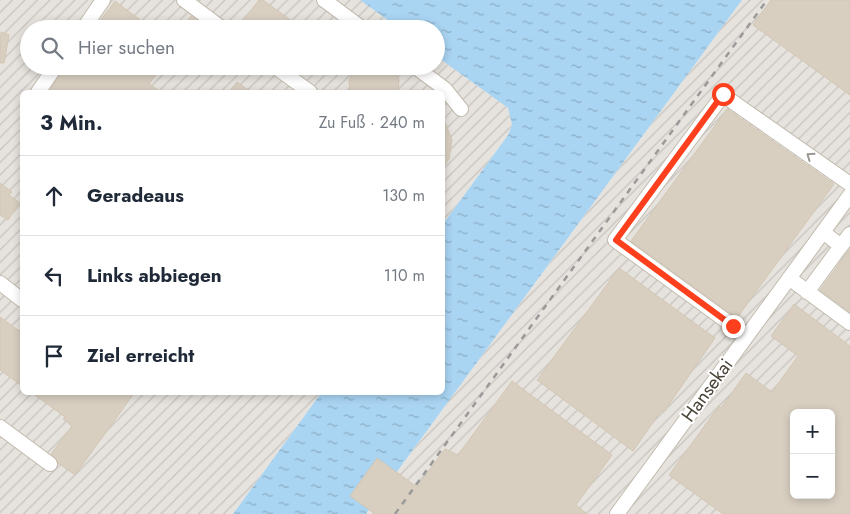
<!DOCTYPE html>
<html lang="de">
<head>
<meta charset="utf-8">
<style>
	:root { --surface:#fff; --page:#f6f6f7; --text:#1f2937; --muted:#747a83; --line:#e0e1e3 }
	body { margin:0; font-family:Jost,sans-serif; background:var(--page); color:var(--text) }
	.controls { position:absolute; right:15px; bottom:15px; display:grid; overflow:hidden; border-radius:8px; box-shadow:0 2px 8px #0003 }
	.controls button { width:45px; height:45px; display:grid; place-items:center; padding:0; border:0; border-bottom:1px solid var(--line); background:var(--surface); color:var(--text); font:25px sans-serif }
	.stop { position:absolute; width:15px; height:15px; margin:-11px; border:4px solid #fc3f1d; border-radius:50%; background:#fff }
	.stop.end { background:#fc3f1d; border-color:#fff; box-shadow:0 1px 5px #0008 }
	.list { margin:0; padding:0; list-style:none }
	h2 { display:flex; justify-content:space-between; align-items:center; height:65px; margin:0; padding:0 20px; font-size:21px }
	h2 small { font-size:16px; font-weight:400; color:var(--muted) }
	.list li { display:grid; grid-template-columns:32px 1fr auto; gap:15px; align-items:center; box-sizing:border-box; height:80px; padding:0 20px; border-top:1px solid var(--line) }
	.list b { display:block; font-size:19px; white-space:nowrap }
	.list em { font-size:16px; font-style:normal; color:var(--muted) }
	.icon { flex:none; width:28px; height:28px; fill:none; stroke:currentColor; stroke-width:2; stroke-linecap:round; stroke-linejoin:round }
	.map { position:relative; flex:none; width:850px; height:514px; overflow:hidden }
	.search { position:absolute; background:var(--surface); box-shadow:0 2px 8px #0003; left:20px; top:20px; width:425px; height:55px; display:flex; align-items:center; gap:12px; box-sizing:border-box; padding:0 18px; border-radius:28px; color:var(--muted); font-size:19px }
	.panel { position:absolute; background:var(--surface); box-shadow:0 2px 8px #0003; left:20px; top:90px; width:425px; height:305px; border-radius:8px }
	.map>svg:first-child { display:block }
	.industrial { fill:url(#industrial-furrows); fill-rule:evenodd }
	.water { fill:url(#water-ripples) }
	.building { fill:#d8cfc1; stroke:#d3c7b4; fill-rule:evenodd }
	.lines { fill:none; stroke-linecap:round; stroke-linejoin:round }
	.minor-casing { stroke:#c2bbae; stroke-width:16 }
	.minor { stroke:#fff; stroke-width:14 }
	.rail { stroke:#9a9a9a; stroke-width:2.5; stroke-dasharray:6 6; stroke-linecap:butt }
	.oneway { stroke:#9c9892 }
	.route { stroke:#fc3f1d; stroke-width:6 }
	.labels { text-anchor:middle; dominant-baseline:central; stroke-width:4; stroke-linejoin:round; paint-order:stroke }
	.street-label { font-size:19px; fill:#4b4439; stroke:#fff }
</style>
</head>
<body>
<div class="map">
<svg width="850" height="514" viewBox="0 0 850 514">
	<defs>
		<pattern id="industrial-furrows" width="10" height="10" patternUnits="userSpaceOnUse" patternTransform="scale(1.25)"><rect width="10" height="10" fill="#e6e2dd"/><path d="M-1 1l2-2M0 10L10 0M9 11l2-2" fill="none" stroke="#c7c3be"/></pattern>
		<pattern id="water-ripples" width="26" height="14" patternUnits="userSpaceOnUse" patternTransform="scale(1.25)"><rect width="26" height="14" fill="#a9d4f2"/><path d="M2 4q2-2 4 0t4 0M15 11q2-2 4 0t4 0" fill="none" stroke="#8caec5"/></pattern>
	</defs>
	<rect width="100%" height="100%" fill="#f6f3ec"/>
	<path class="industrial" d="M 0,0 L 360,0 L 400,29 L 29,29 L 29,66 L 436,66 L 436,56 L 508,108 L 512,125 L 508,135 L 443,224 L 442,92 L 22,92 L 22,392 L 321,393 L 233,514 L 0,514 Z
		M 742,0 L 850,0 L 850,514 L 366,514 ZM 794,413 L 831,413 L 831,495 L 794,495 Z"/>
	<path class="water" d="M 360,0 L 742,0 L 366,514 L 233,514 L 321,393 L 442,392 L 443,224 L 508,135 L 512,125 L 508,108 L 436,56 L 436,29 L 400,29 Z"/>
	<path class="building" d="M 259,0 L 263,0 L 303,29 L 236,29 Z
		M 771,0 L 850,0 L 850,95 L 753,25 Z
		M 115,1 L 124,8 L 153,29 L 94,29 Z
		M 191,16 L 208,29 L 181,29 Z
		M 1,32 L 9,35 L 4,63 L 0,63 Z
		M 65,66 L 162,66 L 149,84 L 161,92 L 52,92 L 50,91 Z
		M 357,66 L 391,66 L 399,80 L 398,92 L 350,92 L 349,80 Z
		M 237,82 L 251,92 L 229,92 Z
		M 727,109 L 834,184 L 737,318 L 631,241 Z
		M 442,115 L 452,140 L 449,159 L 442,169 Z
		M 0,183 L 12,192 L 9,195 L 20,203 L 8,220 L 0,215 Z
		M 850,249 L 850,312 L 820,290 Z
		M 619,268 L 715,338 L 663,413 L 661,411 L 633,451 L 537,380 Z
		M 794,304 L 850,346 L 850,514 L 723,514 L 669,475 L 719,406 L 721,408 L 746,373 L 772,392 L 798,356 L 771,336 ZM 794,413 L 831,413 L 831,495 L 794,495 Z
		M 0,317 L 22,333 L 22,386 L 0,370 Z
		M 512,381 L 612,455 L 576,505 L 587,514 L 375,514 L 350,496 L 377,458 L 417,487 L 445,449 L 458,455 Z
		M 31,392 L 135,392 L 75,475 L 58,463 L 51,454 L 72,426 L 63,419 L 65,417 Z"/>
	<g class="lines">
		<g class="minor-casing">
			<path id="minor" d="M 184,0 L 223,29
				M 324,0 L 363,29
				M 83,29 L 103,0
				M 274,66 L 310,92
				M 414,66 L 445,89 L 461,109
				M 38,92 L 56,66
				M 823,232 L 841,246 L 850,234
				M 789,278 L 850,323
				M 0,283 L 22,300
				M 807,292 L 841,246
				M 747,336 L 615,240 L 723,95 L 850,184
				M 0,427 L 50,464
				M 617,514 L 850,195"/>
		</g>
		<use href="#minor" class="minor"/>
		<path class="rail" d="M 395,514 L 767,0"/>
	</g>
	<defs><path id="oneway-chevron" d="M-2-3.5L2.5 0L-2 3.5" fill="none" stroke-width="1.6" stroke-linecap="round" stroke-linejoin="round" transform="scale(1.25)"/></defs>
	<use class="oneway" href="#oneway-chevron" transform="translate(810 156) rotate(-145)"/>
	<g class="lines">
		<path class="route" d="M 723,94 L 616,240 L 733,326"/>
	</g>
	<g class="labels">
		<g class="street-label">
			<text transform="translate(707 390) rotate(-54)">Hansekai</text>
		</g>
	</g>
</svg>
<div class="controls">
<button>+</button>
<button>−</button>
</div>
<div class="stop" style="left:723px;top:94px"></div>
<div class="stop end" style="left:733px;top:326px"></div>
<div class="search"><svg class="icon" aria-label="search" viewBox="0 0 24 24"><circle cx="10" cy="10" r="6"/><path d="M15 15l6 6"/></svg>Hier suchen</div>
<section class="panel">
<h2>3 Min.<small>Zu Fuß · 240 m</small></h2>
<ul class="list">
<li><svg class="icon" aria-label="ahead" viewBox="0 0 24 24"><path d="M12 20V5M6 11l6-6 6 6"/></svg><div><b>Geradeaus</b></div><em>130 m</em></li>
<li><svg class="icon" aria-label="left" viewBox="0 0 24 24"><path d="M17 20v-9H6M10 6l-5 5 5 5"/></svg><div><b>Links abbiegen</b></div><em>110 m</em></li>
<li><svg class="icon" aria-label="arrive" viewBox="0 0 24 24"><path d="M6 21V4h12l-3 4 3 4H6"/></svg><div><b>Ziel erreicht</b></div></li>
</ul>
</section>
</div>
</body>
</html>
